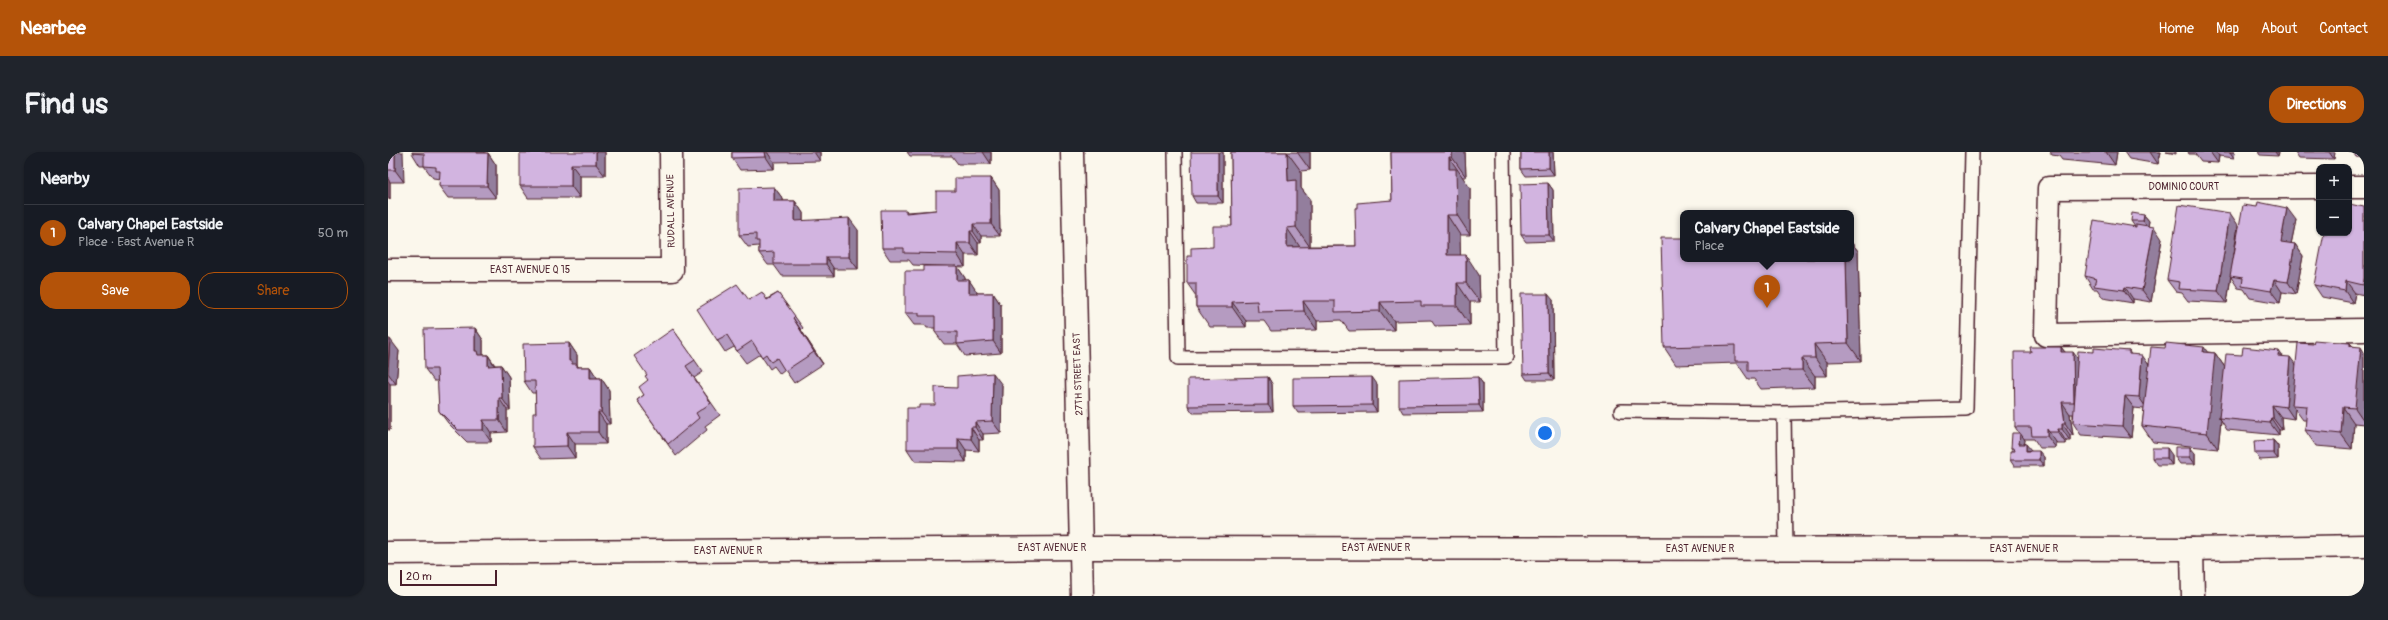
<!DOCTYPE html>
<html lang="en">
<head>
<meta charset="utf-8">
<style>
	:root { --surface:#171b24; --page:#20242c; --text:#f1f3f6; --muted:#9ea1a6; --line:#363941; --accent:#b45309 }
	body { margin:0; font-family:Pangolin,sans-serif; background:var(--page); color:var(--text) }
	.controls { position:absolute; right:12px; top:12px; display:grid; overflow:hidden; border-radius:8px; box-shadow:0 1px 3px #0004 }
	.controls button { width:36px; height:36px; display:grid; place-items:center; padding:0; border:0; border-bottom:1px solid var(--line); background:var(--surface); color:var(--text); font:20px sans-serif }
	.scale { position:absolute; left:12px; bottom:10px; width:97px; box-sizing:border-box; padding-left:4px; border:2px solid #4a1f2b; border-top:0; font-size:11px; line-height:14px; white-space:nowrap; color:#4a1f2b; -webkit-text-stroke:3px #fbf7ec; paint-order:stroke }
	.you { position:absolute; left:1157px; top:281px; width:14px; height:14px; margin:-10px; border:3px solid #fff; border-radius:50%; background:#1a73e8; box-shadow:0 0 0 6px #1a73e833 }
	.badge { display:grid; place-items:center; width:26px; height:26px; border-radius:50%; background:var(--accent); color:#fff; font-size:13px; font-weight:700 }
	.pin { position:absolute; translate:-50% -33px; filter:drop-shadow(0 1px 2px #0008) }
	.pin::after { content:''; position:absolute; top:21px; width:14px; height:12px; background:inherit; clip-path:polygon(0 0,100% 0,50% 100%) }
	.popup { position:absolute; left:1292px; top:58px; width:174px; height:52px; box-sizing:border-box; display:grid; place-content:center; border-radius:8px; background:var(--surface); filter:drop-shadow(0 1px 3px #0005); font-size:13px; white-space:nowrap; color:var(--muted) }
	.popup b { font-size:15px; color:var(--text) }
	.popup::after { content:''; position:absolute; left:50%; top:100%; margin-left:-8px; border:8px solid transparent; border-top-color:var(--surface) }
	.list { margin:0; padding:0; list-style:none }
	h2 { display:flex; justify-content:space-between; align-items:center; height:52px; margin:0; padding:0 16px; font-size:17px }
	h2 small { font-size:13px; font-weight:400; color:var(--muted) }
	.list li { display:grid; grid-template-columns:26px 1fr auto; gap:12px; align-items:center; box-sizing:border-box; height:56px; padding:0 16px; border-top:1px solid var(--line) }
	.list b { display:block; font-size:15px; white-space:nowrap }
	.list p { margin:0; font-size:13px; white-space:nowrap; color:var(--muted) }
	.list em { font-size:13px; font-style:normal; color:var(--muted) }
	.actions { display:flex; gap:8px; padding:12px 16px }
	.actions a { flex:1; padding:9px 0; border:1px solid var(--accent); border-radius:16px; text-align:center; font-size:14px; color:var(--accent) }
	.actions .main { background:var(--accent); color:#fff }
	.map { position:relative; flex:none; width:1976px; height:444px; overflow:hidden; border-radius:16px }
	header { display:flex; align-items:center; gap:24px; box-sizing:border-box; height:56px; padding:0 20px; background:var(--accent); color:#fff }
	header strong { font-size:19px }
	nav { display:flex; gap:22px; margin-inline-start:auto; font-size:14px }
	.intro { display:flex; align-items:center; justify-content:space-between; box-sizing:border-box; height:96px; padding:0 24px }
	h1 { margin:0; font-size:28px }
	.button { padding:10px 18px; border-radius:16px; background:var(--accent); color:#fff; font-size:14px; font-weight:700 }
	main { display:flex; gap:24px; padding:0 24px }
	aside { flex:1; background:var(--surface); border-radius:16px; box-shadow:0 1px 3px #0004 }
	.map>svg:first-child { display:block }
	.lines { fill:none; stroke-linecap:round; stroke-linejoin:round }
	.lane-casing { stroke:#4a1f2b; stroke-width:16 }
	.street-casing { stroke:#4a1f2b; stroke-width:25 }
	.secondary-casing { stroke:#4a1f2b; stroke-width:25 }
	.lane { stroke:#fbf7ec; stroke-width:13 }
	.street { stroke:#fbf7ec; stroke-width:22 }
	.secondary { stroke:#fbf7ec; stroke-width:22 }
	.wall { fill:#b59bc1; stroke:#4a1f2b }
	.shaded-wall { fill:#937e9d; stroke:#4a1f2b }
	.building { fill:#d2b4e0; stroke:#4a1f2b }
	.labels { text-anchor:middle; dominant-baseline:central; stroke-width:3; stroke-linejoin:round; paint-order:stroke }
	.street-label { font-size:10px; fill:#4a1f2b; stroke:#fbf7ec }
</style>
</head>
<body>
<header>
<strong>Nearbee</strong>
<nav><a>Home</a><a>Map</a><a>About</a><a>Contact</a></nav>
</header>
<div class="intro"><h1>Find us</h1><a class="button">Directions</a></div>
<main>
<aside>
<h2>Nearby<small></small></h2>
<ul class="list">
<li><span class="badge">1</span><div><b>Calvary Chapel Eastside</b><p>Place · East Avenue R</p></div><em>50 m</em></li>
</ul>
<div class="actions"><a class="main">Save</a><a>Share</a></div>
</aside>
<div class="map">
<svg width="1976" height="444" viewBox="0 0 1976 444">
	<rect width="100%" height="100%" fill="#fbf7ec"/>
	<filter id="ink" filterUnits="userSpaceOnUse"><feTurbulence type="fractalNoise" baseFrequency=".025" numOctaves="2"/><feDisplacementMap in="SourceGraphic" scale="8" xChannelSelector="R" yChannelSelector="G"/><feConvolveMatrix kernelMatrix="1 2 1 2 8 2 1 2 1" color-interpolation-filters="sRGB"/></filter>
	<g filter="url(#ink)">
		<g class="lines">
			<g class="lane-casing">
				<path id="lane" d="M 787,0 L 790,206 L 1118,205 L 1115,0
					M 1233,259 L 1396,261 L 1578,257 L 1584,0
					M 1396,261 L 1398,397"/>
			</g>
			<g class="street-casing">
				<path id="street" d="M 684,0 L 694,444
					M 1931,35 L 1661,36 L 1658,183 L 1976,178
					M 1961,35 L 1976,35
					M 0,118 L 284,118 L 283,0
					M 1804,397 L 1805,444"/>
			</g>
			<g class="secondary-casing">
				<path id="secondary" d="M 0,401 L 695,396 L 1804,397 L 1976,394"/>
			</g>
			<use href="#lane" class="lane"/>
			<use href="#street" class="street"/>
			<use href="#secondary" class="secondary"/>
		</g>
		<path class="wall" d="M 0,0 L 16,30 L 2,30 L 2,47 L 0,47 Z
			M 97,0 L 97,1 L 100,1 L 108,13 L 108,46 L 60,46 L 51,34 L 52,27 L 45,26 L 36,14 L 32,14 L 24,1 Z
			M 217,0 L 217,24 L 192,24 L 192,46 L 140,46 L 132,34 L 143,1 Z
			M 344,0 L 432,0 L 432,9 L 386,10 L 386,17 L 352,18 L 344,6 Z
			M 519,0 L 603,0 L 603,12 L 570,12 L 564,4 L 522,4 Z
			M 835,0 L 835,51 L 808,51 L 804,44 Z
			M 843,0 L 922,0 L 922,18 L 913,19 L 913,36 L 922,48 L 922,94 L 968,94 L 969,56 L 1004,48 L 1003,0 L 1077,0 L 1078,25 L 1074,25 L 1074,26 L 1082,36 L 1082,83 L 1072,83 L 1072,103 L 1091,123 L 1092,150 L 1082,150 L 1082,173 L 1047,174 L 1043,168 L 1006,169 L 1006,178 L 961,179 L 953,168 L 929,169 L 929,178 L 883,179 L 876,169 L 858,169 L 858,175 L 822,175 L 808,155 L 808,144 L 799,131 L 803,104 L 825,95 L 844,74 Z
			M 1133,0 L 1165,0 L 1166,23 L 1138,24 L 1133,17 Z
			M 1662,0 L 1729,0 L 1727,13 L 1674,8 L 1671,4 L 1664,3 Z
			M 1736,0 L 1773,0 L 1770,12 L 1741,7 Z
			M 1778,0 L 1788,0 L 1788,2 Z
			M 1800,0 L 1847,0 L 1846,6 L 1831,4 L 1830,11 L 1813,10 L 1807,2 L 1801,2 Z
			M 1870,0 L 1891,0 L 1890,4 L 1872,3 Z
			M 1907,0 L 1947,0 L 1946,7 L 1911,6 Z
			M 1965,0 L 1976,0 L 1976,6 L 1968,5 Z
			M 603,26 L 611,38 L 612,84 L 593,84 L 593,91 L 590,91 L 590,103 L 577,103 L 577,115 L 525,113 L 521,108 L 502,108 L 494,96 L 518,58 L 519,60 L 548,58 L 567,39 Z
			M 1160,31 L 1165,38 L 1166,89 L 1138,90 L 1133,83 Z
			M 386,35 L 395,47 L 395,49 L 407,49 L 415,61 L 415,69 L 470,78 L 470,117 L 446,117 L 446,124 L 394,124 L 386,113 L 380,113 L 371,101 L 371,94 L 360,95 L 351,83 Z
			M 1976,55 L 1976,143 L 1967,141 L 1965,151 L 1934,145 L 1926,133 Z
			M 1756,63 L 1761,69 L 1760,74 L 1774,87 L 1763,150 L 1745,147 L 1745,151 L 1715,146 L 1709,137 L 1705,137 L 1697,124 L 1747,75 L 1743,69 Z
			M 1908,68 L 1903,92 L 1907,92 L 1915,104 L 1908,142 L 1894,140 L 1892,151 L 1862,146 L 1856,137 L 1850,136 L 1843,125 L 1839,151 L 1800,149 L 1794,141 L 1788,140 L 1779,128 L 1850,73 L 1845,107 Z
			M 1463,90 L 1470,99 L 1473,209 L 1439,210 L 1439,224 L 1427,224 L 1427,235 L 1373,237 L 1366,227 L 1360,227 L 1349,211 L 1288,213 L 1276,195 L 1463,107 Z
			M 569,114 L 577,126 L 577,128 L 581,128 L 589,141 L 605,141 L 613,153 L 613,201 L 577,204 L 569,192 L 556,192 L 547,180 L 547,176 L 539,176 L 537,173 L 526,173 L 517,161 L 536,119 Z
			M 390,141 L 415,176 L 413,178 L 435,212 L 406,231 L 397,218 L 392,222 L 386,214 L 382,217 L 372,202 L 358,211 L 346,195 L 337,200 L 329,188 L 361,148 L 379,147 Z
			M 1165,148 L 1166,228 L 1139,228 L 1135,222 Z
			M 87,176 L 95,188 L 95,203 L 100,203 L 107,213 L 113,213 L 121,225 L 122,258 L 119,258 L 119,280 L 103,281 L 103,290 L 79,290 L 60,271 L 51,259 L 50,229 L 46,229 L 37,217 Z
			M 285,177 L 315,220 L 306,226 L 332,263 L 317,274 L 319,278 L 288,304 L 249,248 L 256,243 L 260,228 L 259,223 Z
			M 0,187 L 11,199 L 8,232 L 2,232 L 2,278 L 0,278 Z
			M 181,191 L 189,203 L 189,213 L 191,215 L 202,215 L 209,226 L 213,226 L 221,238 L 222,272 L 218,272 L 218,292 L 187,292 L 187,306 L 153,307 L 145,295 L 148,261 L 148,241 L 144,241 L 136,229 Z
			M 1962,191 L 1965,194 L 1976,200 L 1976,272 L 1966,271 L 1964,297 L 1928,294 L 1917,278 L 1918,268 L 1915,268 L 1907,257 L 1906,267 L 1893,265 L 1894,278 L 1891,278 L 1891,283 L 1839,278 L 1833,268 L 1830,297 L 1765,290 L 1754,274 L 1756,257 L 1746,256 L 1743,286 L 1693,283 L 1685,271 L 1685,262 L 1682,262 L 1685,283 L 1682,283 L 1682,289 L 1678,289 L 1678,292 L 1669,292 L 1668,290 L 1668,296 L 1652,296 L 1646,287 L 1636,287 L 1637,288 L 1636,292 L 1643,299 L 1656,305 L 1656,314 L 1626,314 L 1622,308 L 1625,299 L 1623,296 L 1631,281 L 1627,275 L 1643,200 L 1673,195 L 1677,200 L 1690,207 L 1706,200 L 1741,199 L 1743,203 L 1761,212 L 1820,200 L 1827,201 L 1836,214 L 1854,203 L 1895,204 L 1908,213 L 1925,192 Z
			M 880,225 L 884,232 L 885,260 L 805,261 L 800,254 Z
			M 1090,225 L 1095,232 L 1095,260 L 1015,261 L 1011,254 Z
			M 989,232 L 989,260 L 910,261 L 905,254 Z
			M 614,233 L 613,281 L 595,282 L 595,288 L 591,288 L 591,299 L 578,298 L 578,310 L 527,309 L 519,297 L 531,256 L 547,253 L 569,236 Z
			M 1885,288 L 1890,294 L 1890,307 L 1872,308 L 1867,301 Z
			M 1807,301 L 1807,312 L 1792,312 L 1787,305 Z
			M 1784,303 L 1784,313 L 1769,313 L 1764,306 Z"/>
		<path class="shaded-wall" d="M 7,0 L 15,0 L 16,30 L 7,18 Z
			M 89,0 L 97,0 L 97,13 L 89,1 Z
			M 208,0 L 217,0 L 217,24 L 208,12 Z
			M 377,0 L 379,0 L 386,10 L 386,17 L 378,5 Z
			M 426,0 L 432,0 L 432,9 Z
			M 595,0 L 603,0 L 603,12 Z
			M 830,0 L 835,0 L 835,51 L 830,44 Z
			M 899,0 L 913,19 L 913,36 L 922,48 L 922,95 L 908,75 L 900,29 Z
			M 909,0 L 922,0 L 922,18 Z
			M 1064,0 L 1077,0 L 1078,25 L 1064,5 Z
			M 1161,0 L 1165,0 L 1166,23 L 1161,16 Z
			M 1718,0 L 1729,0 L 1727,13 Z
			M 1762,0 L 1773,0 L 1770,12 Z
			M 1822,0 L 1828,0 L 1831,4 L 1830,11 Z
			M 1842,0 L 1847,0 L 1846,6 Z
			M 1887,0 L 1891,0 L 1890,4 Z
			M 1941,0 L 1947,0 L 1946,7 Z
			M 100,1 L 108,13 L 108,46 L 99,34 Z
			M 1061,5 L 1082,36 L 1082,83 L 1069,63 L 1061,17 Z
			M 183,12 L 192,24 L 192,46 L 183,34 Z
			M 603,26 L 611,38 L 612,84 L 603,72 Z
			M 0,27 L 2,30 L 2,47 L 0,44 Z
			M 1160,31 L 1165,38 L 1166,89 L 1161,83 Z
			M 386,35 L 395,47 L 395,61 L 386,49 Z
			M 407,49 L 415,61 L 415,81 L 407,69 Z
			M 1899,56 L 1908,68 L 1901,102 L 1893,90 Z
			M 1842,61 L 1850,73 L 1839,151 L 1830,139 Z
			M 1059,63 L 1072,83 L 1073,123 L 1059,103 Z
			M 1756,63 L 1761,69 L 1760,75 L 1755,69 Z
			M 461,66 L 470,78 L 470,117 L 461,105 Z
			M 585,72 L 593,84 L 593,91 L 585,79 Z
			M 1766,75 L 1774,87 L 1763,150 L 1754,138 Z
			M 899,76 L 912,95 L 899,95 Z
			M 582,79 L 590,91 L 590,103 L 582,91 Z
			M 1463,90 L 1470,99 L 1473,209 L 1460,191 L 1458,107 L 1463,107 Z
			M 569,91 L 577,103 L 577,115 L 569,102 Z
			M 1907,92 L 1915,104 L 1908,142 L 1900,130 Z
			M 1078,103 L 1091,123 L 1092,150 L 1078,131 Z
			M 438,105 L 446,117 L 446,124 L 438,112 Z
			M 569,114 L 577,126 L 577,140 L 569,128 Z
			M 581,128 L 589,140 L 589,153 L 581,141 Z
			M 1886,128 L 1894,140 L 1892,151 L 1883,139 Z
			M 1958,129 L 1967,141 L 1965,151 L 1957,139 Z
			M 1069,131 L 1082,150 L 1082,173 L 1069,154 Z
			M 1737,135 L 1745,147 L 1745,151 L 1736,138 Z
			M 605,141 L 613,153 L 613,201 L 605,189 Z
			M 1160,142 L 1165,148 L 1166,228 L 1161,221 Z
			M 915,149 L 929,169 L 929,178 L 916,159 Z
			M 844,150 L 858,169 L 858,175 L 844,155 Z
			M 992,150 L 1006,169 L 1006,178 L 992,159 Z
			M 405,166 L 413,178 L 435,212 L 426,200 Z
			M 87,176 L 95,188 L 95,207 L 90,203 L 87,199 Z
			M 2,187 L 11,199 L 8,232 L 0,221 Z
			M 181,191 L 189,203 L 189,213 L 197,224 L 181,209 Z
			M 1962,191 L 1972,205 L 1973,195 L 1976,200 L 1976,269 L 1967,256 L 1962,194 Z
			M 1426,192 L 1439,210 L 1439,224 L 1427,206 Z
			M 1673,195 L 1682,207 L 1673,200 Z
			M 1816,195 L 1826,210 L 1827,201 L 1838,217 L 1831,266 L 1833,268 L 1830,297 L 1819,281 L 1815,200 Z
			M 1891,199 L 1899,211 L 1890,204 Z
			M 1685,200 L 1694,212 L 1694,262 L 1686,250 Z
			M 100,203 L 108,216 L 100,214 Z
			M 1754,203 L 1763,216 L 1759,257 L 1751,245 Z
			M 1902,205 L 1911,217 L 1904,253 L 1907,257 L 1906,267 L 1898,255 Z
			M 1414,206 L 1427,224 L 1427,235 L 1414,218 Z
			M 113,213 L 121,225 L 122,258 L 114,246 Z
			M 202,215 L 210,227 L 202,226 Z
			M 605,221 L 614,233 L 613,281 L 604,269 Z
			M 880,225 L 884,232 L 885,260 L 880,253 Z
			M 984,225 L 989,232 L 989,260 L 984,253 Z
			M 1090,225 L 1095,232 L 1095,260 L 1091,253 Z
			M 213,226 L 221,238 L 222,272 L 213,260 Z
			M 0,229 L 2,232 L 2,278 L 0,276 Z
			M 1737,244 L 1746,256 L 1743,286 L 1734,274 Z
			M 111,246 L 119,258 L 119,280 L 111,268 Z
			M 1674,250 L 1682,262 L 1685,283 L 1677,271 Z
			M 1884,253 L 1893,265 L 1894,278 L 1885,266 Z
			M 1955,255 L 1966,271 L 1964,297 L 1953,282 Z
			M 210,260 L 218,272 L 218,292 L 210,280 Z
			M 1883,266 L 1891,278 L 1891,283 L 1882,271 Z
			M 95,268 L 103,281 L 103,290 L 95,278 Z
			M 587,270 L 595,282 L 595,288 L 587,275 Z
			M 1674,271 L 1682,283 L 1682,289 L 1674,277 Z
			M 583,275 L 591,288 L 591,299 L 583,287 Z
			M 1659,277 L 1668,290 L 1668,296 L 1659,284 Z
			M 1670,277 L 1678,289 L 1678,292 L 1670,280 Z
			M 179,280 L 187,292 L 187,306 L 179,294 Z
			M 1632,281 L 1637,288 L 1636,298 L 1631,292 Z
			M 570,286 L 578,298 L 578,310 L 570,297 Z
			M 1885,288 L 1890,294 L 1890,307 L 1885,301 Z
			M 1638,292 L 1643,298 L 1638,299 Z
			M 1802,295 L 1807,301 L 1807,312 L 1802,305 Z
			M 1779,296 L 1784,303 L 1784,313 L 1779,306 Z
			M 1651,299 L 1656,305 L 1656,314 L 1651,308 Z"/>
		<path class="building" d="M 0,0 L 7,0 L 7,18 L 0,18 Z
			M 24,0 L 89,0 L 89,1 L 100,1 L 99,34 L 51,34 L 52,19 L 48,19 L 48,15 L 36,14 L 36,2 L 24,1 Z
			M 143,0 L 208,0 L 208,12 L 183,12 L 183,34 L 132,34 L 132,1 L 143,1 Z
			M 344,0 L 377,0 L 378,5 L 344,6 Z
			M 803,0 L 830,0 L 830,44 L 804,44 Z
			M 843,0 L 899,0 L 900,29 L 908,28 L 908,75 L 899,76 L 899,95 L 968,94 L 967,56 L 969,56 L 969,51 L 1004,48 L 1003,0 L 1064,0 L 1064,5 L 1061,5 L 1061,17 L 1068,17 L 1069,63 L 1059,63 L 1059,103 L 1078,103 L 1078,131 L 1069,131 L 1069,154 L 1033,154 L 1033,149 L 992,150 L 992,159 L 947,160 L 947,149 L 915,149 L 916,159 L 870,160 L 869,149 L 844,150 L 844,155 L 808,155 L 808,131 L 799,131 L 799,104 L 803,104 L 803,96 L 825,95 L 825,74 L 844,74 Z
			M 1133,0 L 1161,0 L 1161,16 L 1133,17 Z
			M 567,26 L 603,26 L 603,72 L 585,72 L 585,79 L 582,79 L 582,91 L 569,91 L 569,102 L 516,101 L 516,96 L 494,96 L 493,58 L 518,58 L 518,61 L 548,58 L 548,39 L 567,39 Z
			M 1160,31 L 1161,83 L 1133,83 L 1132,32 Z
			M 386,35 L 386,49 L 407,49 L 407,69 L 461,66 L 461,105 L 438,105 L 438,112 L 386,112 L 386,100 L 371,101 L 371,89 L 368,89 L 368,82 L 351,83 L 351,36 Z
			M 1870,50 L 1899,56 L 1893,90 L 1907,92 L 1900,130 L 1886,128 L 1883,139 L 1854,134 L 1855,126 L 1842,124 L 1855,53 L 1869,55 Z
			M 1961,52 L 1976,55 L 1976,126 L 1975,133 L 1958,129 L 1957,139 L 1926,133 L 1936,81 L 1961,81 Z
			M 1791,53 L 1842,61 L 1830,139 L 1791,137 L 1792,130 L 1779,128 Z
			M 1744,61 L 1756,63 L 1755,69 L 1743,69 Z
			M 1706,68 L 1748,75 L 1748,72 L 1766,75 L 1754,138 L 1737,135 L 1736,138 L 1706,134 L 1708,127 L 1697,124 Z
			M 1273,86 L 1295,86 L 1295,107 L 1458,107 L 1460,191 L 1426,192 L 1427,206 L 1414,206 L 1414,218 L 1360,219 L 1360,209 L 1347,209 L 1347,193 L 1276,195 Z
			M 536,114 L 569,114 L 569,128 L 581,128 L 581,141 L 605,141 L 605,189 L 569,192 L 569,180 L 547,180 L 547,164 L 531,164 L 531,161 L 517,161 L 517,119 L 536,119 Z
			M 349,132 L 361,148 L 374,140 L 379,148 L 390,141 L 407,164 L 405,166 L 426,200 L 397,219 L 389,206 L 383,210 L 378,202 L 374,205 L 364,189 L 349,199 L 339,183 L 329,188 L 309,157 Z
			M 1133,142 L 1160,142 L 1161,221 L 1135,222 Z
			M 87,176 L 87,199 L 89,199 L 90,203 L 100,203 L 100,214 L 113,213 L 114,246 L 111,246 L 111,268 L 95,268 L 95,278 L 70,278 L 51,259 L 49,217 L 37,217 L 36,177 Z
			M 285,177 L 307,208 L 298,214 L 323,251 L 308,261 L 311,266 L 280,292 L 249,248 L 256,243 L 251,235 L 260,228 L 257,224 L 259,223 L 246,204 Z
			M 0,187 L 2,187 L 0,214 Z
			M 1926,188 L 1962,191 L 1962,194 L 1973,195 L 1967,256 L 1955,255 L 1953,282 L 1917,278 L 1919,254 L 1904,253 L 1910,191 L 1925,192 Z
			M 181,191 L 181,209 L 184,209 L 184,212 L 189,212 L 189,215 L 202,215 L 202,226 L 213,226 L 213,260 L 210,260 L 210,280 L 179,280 L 179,294 L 145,295 L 145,261 L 148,261 L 147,229 L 136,229 L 135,192 Z
			M 1778,191 L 1816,195 L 1815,200 L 1827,201 L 1819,281 L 1754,274 L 1763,195 L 1777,196 Z
			M 1642,195 L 1673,195 L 1673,200 L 1685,200 L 1686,250 L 1674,250 L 1677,271 L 1674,271 L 1674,277 L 1670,277 L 1670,280 L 1661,280 L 1659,277 L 1659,284 L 1644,284 L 1643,275 L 1627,275 L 1626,200 L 1643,200 Z
			M 1855,195 L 1891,199 L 1890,204 L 1902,205 L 1898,255 L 1884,253 L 1885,266 L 1883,266 L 1882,271 L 1831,266 L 1838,202 L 1854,203 Z
			M 1706,196 L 1741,199 L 1741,202 L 1754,203 L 1751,245 L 1737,244 L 1734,274 L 1685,271 L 1690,199 L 1706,200 Z
			M 605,221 L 604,269 L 587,270 L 587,275 L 583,275 L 583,287 L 570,286 L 570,297 L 519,297 L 519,256 L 531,256 L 531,253 L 547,253 L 547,235 L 569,236 L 569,224 Z
			M 880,225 L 880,253 L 800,254 L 800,227 Z
			M 984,225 L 984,253 L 905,254 L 905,226 Z
			M 1090,225 L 1091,253 L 1011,254 L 1011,227 Z
			M 1624,281 L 1632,281 L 1631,292 L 1638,292 L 1638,299 L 1651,299 L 1651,308 L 1622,308 L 1622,299 L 1627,299 L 1626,296 L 1623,296 Z
			M 1885,288 L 1885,301 L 1867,301 L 1866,289 Z
			M 1787,295 L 1802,295 L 1802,305 L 1787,305 Z
			M 1764,296 L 1779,296 L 1779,306 L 1764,306 Z"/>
	</g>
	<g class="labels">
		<g class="street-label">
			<text x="1796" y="35">DOMINIO COURT</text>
			<text transform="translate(283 59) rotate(-91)">RUDALL AVENUE</text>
			<text x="142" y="118">EAST AVENUE Q 15</text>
			<text transform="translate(690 222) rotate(-92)">27TH STREET EAST</text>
			<text x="664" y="396">EAST AVENUE R</text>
			<text x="988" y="396">EAST AVENUE R</text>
			<text x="1312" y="397">EAST AVENUE R</text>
			<text x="1636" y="397">EAST AVENUE R</text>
			<text x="340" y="399">EAST AVENUE R</text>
		</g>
	</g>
</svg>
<div class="controls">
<button>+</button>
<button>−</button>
</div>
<div class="scale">20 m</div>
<div class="you"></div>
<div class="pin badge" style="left:1379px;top:156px">1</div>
<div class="popup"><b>Calvary Chapel Eastside</b>Place</div>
</div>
</main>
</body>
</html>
